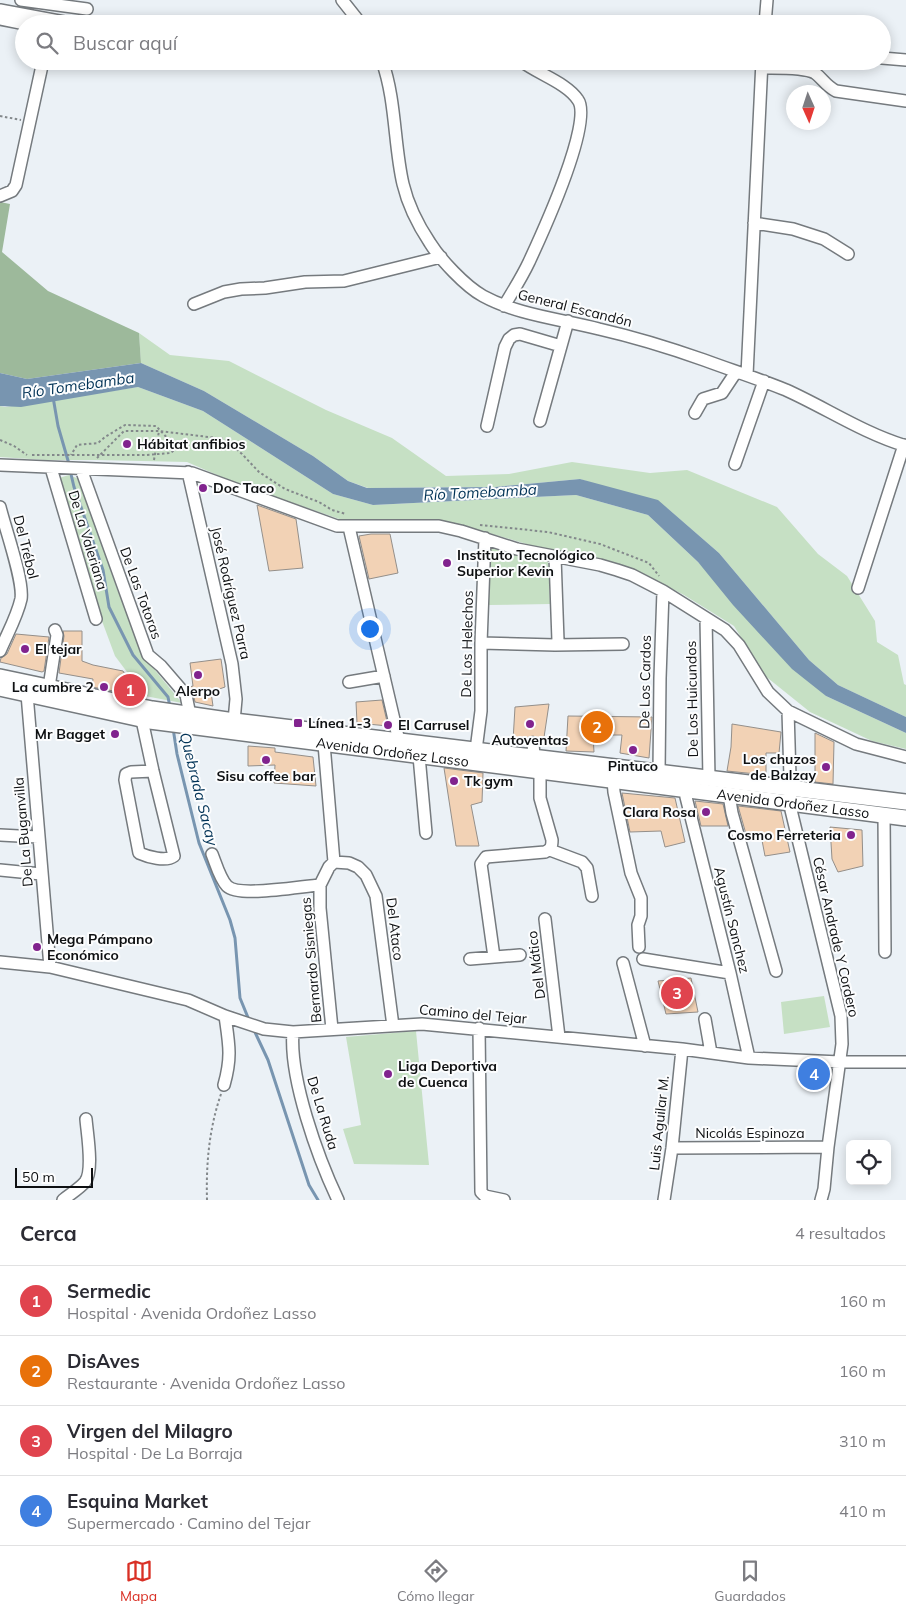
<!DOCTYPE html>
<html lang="es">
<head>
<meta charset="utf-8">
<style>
	:root { --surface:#fff; --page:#f2f2f3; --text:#2b2b33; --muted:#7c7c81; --line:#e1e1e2; --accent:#d93025 }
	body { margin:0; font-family:Mulish,sans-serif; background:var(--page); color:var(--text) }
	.controls { position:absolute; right:15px; bottom:15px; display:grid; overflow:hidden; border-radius:8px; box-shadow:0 2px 12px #0003 }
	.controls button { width:45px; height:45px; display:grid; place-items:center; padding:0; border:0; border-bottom:1px solid var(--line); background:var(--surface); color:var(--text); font:25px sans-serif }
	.compass { position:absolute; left:786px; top:85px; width:45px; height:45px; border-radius:50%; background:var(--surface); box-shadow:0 2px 12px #0003; rotate:177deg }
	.scale { position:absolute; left:15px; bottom:12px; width:78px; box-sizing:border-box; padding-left:5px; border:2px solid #0e1012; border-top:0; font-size:14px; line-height:18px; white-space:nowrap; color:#0e1012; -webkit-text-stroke:4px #fcfdfe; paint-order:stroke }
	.you { position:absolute; left:369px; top:628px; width:18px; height:18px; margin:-12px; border:4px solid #fff; border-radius:50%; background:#1a73e8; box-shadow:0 0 0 8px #1a73e833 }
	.badge { display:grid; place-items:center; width:32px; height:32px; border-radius:50%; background:var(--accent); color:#fff; font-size:16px; font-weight:700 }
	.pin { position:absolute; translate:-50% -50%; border:2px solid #fff; box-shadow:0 1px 5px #0006 }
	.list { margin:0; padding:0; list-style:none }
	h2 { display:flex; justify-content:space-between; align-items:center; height:65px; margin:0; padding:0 20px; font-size:21px }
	h2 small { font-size:16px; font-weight:400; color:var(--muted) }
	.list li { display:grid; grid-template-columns:32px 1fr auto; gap:15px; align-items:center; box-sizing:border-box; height:70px; padding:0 20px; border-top:1px solid var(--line) }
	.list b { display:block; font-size:19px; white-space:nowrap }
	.list p { margin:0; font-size:16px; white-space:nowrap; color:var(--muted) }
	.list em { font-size:16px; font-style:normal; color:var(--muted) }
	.icon { flex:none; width:28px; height:28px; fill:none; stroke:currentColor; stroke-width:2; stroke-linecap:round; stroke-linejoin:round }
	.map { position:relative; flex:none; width:906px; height:1200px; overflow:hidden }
	.search { position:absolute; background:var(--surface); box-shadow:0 2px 12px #0003; left:15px; right:15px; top:15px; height:55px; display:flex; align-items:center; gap:12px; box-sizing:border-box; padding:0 18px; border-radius:28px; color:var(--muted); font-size:19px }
	.sheet { height:345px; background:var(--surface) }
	nav { display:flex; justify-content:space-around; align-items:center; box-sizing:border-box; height:70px; border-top:1px solid var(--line); background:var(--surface); font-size:14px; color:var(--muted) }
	nav a { display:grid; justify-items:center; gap:2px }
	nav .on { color:var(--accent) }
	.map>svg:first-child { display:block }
	.green { fill:#c6e0c4 }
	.forest { fill:#9db99b }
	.water { fill:#7895b0 }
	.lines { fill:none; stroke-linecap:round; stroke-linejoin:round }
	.stream { stroke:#7895b0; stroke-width:3 }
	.building { fill:#f2d2b5; stroke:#948f8a }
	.minor-casing { stroke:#757a7e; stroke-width:14 }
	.major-casing { stroke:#757a7e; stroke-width:18 }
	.path { stroke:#83888b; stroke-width:2; stroke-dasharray:2.5 2.5; stroke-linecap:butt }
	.minor { stroke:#fff; stroke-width:11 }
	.major { stroke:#fff; stroke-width:15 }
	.poi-dot { fill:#81238e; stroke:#fcfdfe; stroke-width:2 }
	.labels { text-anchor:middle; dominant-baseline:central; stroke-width:4; stroke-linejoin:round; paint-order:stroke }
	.street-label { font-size:14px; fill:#0e1012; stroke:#fcfdfe }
	.poi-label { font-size:14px; font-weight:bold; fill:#0e1012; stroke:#fcfdfe; text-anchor:start }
	.water-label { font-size:15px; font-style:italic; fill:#003256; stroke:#fcfdfe }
</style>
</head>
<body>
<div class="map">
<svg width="906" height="1200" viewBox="0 0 906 1200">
	<rect width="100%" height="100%" fill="#ebf1f6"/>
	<path class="green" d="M 139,333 L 170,355 L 229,361 L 326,410 L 392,438 L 446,476 L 509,474 L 572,462 L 650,473 L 687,470 L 777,507 L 818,554 L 847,576 L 875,621 L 877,642 L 898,655 L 904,684 L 906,685 L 906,717 L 838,685 L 809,660 L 719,553 L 667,508 L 580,479 L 495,487 L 368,488 L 348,481 L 313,456 L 204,391 L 141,363 Z
		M 138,387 L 203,411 L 333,494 L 373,505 L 576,495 L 648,515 L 698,562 L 826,696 L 906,733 L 906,749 L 872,741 L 810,712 L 764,675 L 734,626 L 684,595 L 634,569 L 577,553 L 540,548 L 465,526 L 438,521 L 345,521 L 238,484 L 187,462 L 96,460 L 45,460 L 0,457 L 0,406 L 5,407 Z
		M 69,475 L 79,479 L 117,589 L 145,658 L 182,703 L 145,696 L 115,656 L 99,613 L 59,478 Z
		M 490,544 L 548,560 L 550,604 L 489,605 Z
		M 824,996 L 830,1027 L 784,1034 L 781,1002 Z
		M 416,1031 L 429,1165 L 354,1164 L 343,1129 L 361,1125 L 346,1037 Z"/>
	<path class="forest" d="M 0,202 L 10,204 L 2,252 L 48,291 L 139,333 L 141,363 L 27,379 L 0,373 Z"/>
	<path class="water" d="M 141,363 L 204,391 L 313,456 L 348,481 L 367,488 L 495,487 L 580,479 L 658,500 L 719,553 L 809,660 L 838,685 L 906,717 L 906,733 L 826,696 L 792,669 L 733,605 L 698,562 L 648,515 L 576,495 L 373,505 L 333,494 L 203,411 L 138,387 L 21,407 L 0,406 L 0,373 L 27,379 Z"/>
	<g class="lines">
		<path class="stream" d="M 53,397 L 58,426 L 69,464
			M 70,470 L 74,487 L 103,570 L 109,607 L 133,655 L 168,697 L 170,707
			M 173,728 L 177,754 L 199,843 L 230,920 L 235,938 L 240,998 L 249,1020
			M 253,1028 L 268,1060 L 309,1185 L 318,1200"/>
	</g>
	<path class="building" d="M 257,505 L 296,519 L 303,568 L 269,571 Z
		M 371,534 L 390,534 L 398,573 L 369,579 L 359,536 Z
		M 63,631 L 82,631 L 82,661 L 93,665 L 123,671 L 137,694 L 124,693 L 92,687 L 93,679 L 59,673 L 64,636 Z
		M 16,634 L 49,637 L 44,671 L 42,672 L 0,662 L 1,658 L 7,654 Z
		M 221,659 L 225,687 L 211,692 L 213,706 L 195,702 L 193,693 L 189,687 L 193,686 L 190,663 Z
		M 382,700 L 388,726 L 357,723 L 356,702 Z
		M 549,704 L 543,744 L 541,744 L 539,738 L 533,736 L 528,737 L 526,742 L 513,741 L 515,707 Z
		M 568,716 L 652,717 L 649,758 L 620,753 L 622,735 L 593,735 L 594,752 L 566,751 Z
		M 732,724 L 781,732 L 779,753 L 766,753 L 766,775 L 727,771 L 731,747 Z
		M 815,733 L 834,742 L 833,784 L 815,782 Z
		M 248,746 L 275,748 L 275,752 L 313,757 L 316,786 L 274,783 L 275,765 L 248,766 Z
		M 444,768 L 483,773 L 482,802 L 471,805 L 479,846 L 456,846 Z
		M 622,793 L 675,798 L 685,842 L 665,847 L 661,831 L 630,832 Z
		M 695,801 L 723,804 L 728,826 L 701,826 Z
		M 738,806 L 781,811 L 790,852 L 765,856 L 761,835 L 746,834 Z
		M 830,827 L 862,830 L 863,866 L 838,872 L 832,859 Z
		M 691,978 L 698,1012 L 666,1014 L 658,981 Z"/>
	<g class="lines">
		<g class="minor-casing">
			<path id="minor" d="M 21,0 L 87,9
				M 342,0 L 361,24
				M 0,10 L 75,24
				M 0,19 L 25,24
				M 765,24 L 767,0
				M 882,58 L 906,60
				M 382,61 C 396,99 394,146 403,184 C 408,205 418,225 430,243 C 440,259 465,286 483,296 C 518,315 560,319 599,329 C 634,337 670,348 704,360 C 731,370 759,379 786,390 C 826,408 863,433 906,446
				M 762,68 C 775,68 804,67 815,73 C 823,79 826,86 836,91 L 906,101
				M 0,196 L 12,191 L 16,185 L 43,61
				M 754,223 L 793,229 L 824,239 L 848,254
				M 194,304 L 224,292 L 241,289 L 265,288 L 305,282 L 344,281 L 441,257
				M 504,306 C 513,291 522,277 529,262 C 541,236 594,122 578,100 C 567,83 538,74 521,61
				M 747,375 L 762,61
				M 695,413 L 703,399 L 722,393 L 736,372
				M 540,421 L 568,321
				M 487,426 L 505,347 L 509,339 L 514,335 L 520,334 L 561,346
				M 735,464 L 764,381
				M 0,465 L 192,473 L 337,526 L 439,526 L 461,531 L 517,549 L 600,565 L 617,570 L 632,575 L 663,591 L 725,630 L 739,645 L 768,692 L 788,711 L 856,744 L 906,757
				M 51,468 L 96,619
				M 81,469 L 148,655 L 161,666 L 186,695 L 190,715
				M 188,472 L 232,664 L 236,699 L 234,721
				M 0,507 C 5,528 24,581 21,599 C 17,617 7,634 0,651
				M 349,527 L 399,741
				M 858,588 L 904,445
				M 706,618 L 709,779
				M 481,643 L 555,645 L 558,641 L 555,557
				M 555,645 L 623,644
				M 349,682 L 384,676
				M 49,687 L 57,635 L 55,630
				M 27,694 L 50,967
				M 788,711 L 791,810 L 841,1016 L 842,1044 L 828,1147 L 824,1189 L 821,1200
				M 142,720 L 153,771 L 174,856 C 166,862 148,857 139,853 L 125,780 L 126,774 L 131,772 L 153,771
				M 533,743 L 534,757
				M 324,744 L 334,862
				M 476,750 L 481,711 L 481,643 L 485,538
				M 419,756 L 426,833
				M 659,773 L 660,678 L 663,591
				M 613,780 L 614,792 L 631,873 L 641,898 L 641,916 L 638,925 L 639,947
				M 686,790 L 686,797 L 730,973 L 749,1058
				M 729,795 L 732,813 L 776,971
				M 884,815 L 885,952
				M 0,835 L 38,837
				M 550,850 L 582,862 L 587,868 L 592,896
				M 212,854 C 216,864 220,879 227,886 C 239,898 302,886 320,885
				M 334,862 L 349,863 L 358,867 L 366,875 L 376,896 L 393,1026
				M 0,870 L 41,874
				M 545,919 L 559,1037
				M 494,957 L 481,864 L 486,857 L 545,852 C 551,849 552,847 552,840 L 540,798 L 540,771
				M 470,959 L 520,955
				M 643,959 L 730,973
				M 0,962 L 50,967 L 188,1000 L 225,1016 L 264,1029 L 293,1032 L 422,1024 L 682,1049 L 749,1058 L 840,1062 L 906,1062
				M 623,963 L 645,1046
				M 705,1019 L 711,1053
				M 479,1028 L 481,1192 L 485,1196 L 504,1200
				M 332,1029 L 320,908 L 320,885 L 329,867 L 334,862
				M 293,1032 C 289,1078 318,1158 338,1200
				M 224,1085 C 232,1057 229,1044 225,1016
				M 672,1148 L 828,1147
				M 63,1200 C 70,1194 79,1189 85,1182 C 94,1171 87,1133 86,1119
				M 664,1200 L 672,1148 L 682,1049"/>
		</g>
		<g class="major-casing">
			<g id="major">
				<path d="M 0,677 L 152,709 L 234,721 L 906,802"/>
				<path id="s1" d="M 0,688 L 150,721 L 906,818"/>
			</g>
		</g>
		<path class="path" d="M 0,116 L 21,120
			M 0,440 L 14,446 L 27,455
			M 32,455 L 146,455 L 171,453 L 175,449 L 172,443 L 156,426 L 125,425 L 105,437 L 98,443 L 77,445 L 71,455
			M 97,458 L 124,431 L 159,431 L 225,439 L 242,454 L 259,472 L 285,489 L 319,502 L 332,510 L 346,514
			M 154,460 L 159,431
			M 480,525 L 548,532 L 600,544 L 649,563 L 659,576
			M 207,1200 C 206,1164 209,1129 221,1094"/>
		<use href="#minor" class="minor"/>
		<use href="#major" class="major"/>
	</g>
	<g class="poi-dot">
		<circle cx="127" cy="444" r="5"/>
		<circle cx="203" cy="488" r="5"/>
		<circle cx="447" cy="563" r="5"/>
		<circle cx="25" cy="649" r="5"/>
		<circle cx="198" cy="675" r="5"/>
		<circle cx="104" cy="687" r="5"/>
		<rect x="293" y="718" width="10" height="10" rx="2.5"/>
		<circle cx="530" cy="724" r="5"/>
		<circle cx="388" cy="725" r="5"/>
		<circle cx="115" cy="734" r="5"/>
		<circle cx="633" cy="750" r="5"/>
		<circle cx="266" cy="760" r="5"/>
		<circle cx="826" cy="767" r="5"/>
		<circle cx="454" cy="781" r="5"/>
		<circle cx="706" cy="812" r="5"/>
		<circle cx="851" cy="835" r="5"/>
		<circle cx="37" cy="947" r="5"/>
		<circle cx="388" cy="1074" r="5"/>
	</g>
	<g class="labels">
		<g class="street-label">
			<text transform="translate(575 308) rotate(14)">General Escandón</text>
			<text transform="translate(88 540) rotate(73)">De La Valeriana</text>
			<text transform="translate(26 547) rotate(76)">Del Trébol</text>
			<text transform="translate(141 593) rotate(70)">De Las Totoras</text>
			<text transform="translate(231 593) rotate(77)">José Rodríguez Parra</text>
			<text transform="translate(467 644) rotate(-89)">De Los Helechos</text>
			<text transform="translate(645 682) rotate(-89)">De Los Cardos</text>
			<text transform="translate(692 699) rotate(-91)">De Los Huicundos</text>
			<text stroke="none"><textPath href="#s1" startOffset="398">Avenida Ordoñez Lasso</textPath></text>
			<text stroke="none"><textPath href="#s1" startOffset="802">Avenida Ordoñez Lasso</textPath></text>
			<text transform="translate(23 832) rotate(-95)">De La Buganvilla</text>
			<text transform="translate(732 920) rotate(76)">Agustín Sanchez</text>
			<text transform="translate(395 929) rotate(83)">Del Ataco</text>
			<text transform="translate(836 937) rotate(77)">César Andrade Y Cordero</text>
			<text transform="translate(311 960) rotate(-95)">Bernardo Sisniegas</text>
			<text transform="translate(536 965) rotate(-97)">Del Mático</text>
			<text transform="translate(473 1014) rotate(5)">Camino del Tejar</text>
			<text transform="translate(323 1113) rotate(73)">De La Ruda</text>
			<text transform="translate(659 1123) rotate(-84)">Luis Aguilar M.</text>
			<text x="750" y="1133">Nicolás Espinoza</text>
		</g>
		<g class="poi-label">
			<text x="137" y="444">Hábitat anfibios</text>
			<text x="213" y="488">Doc Taco</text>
			<text x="457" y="555">Instituto Tecnológico<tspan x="457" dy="16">Superior Kevin</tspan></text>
			<text x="35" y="649">El tejar</text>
			<text x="94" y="687" text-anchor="end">La cumbre 2</text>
			<text x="198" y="691" text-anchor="middle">Alerpo</text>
			<text x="308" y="723">Línea 1-3</text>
			<text x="398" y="725">El Carrusel</text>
			<text x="105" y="734" text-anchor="end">Mr Bagget</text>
			<text x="530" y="740" text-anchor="middle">Autoventas</text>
			<text x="816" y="759" text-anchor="end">Los chuzos<tspan x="816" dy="16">de Balzay</tspan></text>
			<text x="633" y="766" text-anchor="middle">Pintuco</text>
			<text x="266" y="776" text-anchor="middle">Sisu coffee bar</text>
			<text x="464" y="781">Tk gym</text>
			<text x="696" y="812" text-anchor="end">Clara Rosa</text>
			<text x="841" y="835" text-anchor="end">Cosmo Ferreteria</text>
			<text x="47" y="939">Mega Pámpano<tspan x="47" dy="16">Económico</tspan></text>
			<text x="398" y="1066">Liga Deportiva<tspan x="398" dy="16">de Cuenca</tspan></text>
		</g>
		<g class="water-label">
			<text transform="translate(78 385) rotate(-8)">Río Tomebamba</text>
			<text transform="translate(480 492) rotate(-3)">Río Tomebamba</text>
			<text transform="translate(199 789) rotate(76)">Quebrada Sacay</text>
		</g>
	</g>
</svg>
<div class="controls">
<button><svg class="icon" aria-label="locate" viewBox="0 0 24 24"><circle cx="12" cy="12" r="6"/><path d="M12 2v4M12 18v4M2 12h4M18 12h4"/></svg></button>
</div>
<svg class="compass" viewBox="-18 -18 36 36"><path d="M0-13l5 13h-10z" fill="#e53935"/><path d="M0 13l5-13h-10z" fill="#7c7c81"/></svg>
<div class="scale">50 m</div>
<div class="you"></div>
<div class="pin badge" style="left:130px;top:690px;background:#e0444e">1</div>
<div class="pin badge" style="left:597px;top:727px;background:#e8710a">2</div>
<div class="pin badge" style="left:677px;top:993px;background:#e0444e">3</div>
<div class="pin badge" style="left:814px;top:1074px;background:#3f7fe0">4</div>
<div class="search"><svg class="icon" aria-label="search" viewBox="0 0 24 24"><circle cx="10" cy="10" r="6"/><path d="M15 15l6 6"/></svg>Buscar aquí</div>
</div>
<section class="sheet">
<h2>Cerca<small>4 resultados</small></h2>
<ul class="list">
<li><span class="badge" style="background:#e0444e">1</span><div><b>Sermedic</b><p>Hospital · Avenida Ordoñez Lasso</p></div><em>160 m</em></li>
<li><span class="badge" style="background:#e8710a">2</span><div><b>DisAves</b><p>Restaurante · Avenida Ordoñez Lasso</p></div><em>160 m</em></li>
<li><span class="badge" style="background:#e0444e">3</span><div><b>Virgen del Milagro</b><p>Hospital · De La Borraja</p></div><em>310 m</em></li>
<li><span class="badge" style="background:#3f7fe0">4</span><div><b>Esquina Market</b><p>Supermercado · Camino del Tejar</p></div><em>410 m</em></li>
</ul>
</section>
<nav>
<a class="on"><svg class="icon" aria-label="map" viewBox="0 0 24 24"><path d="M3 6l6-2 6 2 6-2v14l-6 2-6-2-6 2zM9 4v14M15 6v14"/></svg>Mapa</a>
<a><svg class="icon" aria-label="directions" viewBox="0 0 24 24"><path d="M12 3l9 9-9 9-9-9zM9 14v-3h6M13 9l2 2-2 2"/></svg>Cómo llegar</a>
<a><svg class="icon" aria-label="saved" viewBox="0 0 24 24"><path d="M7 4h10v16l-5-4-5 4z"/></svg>Guardados</a>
</nav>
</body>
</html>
